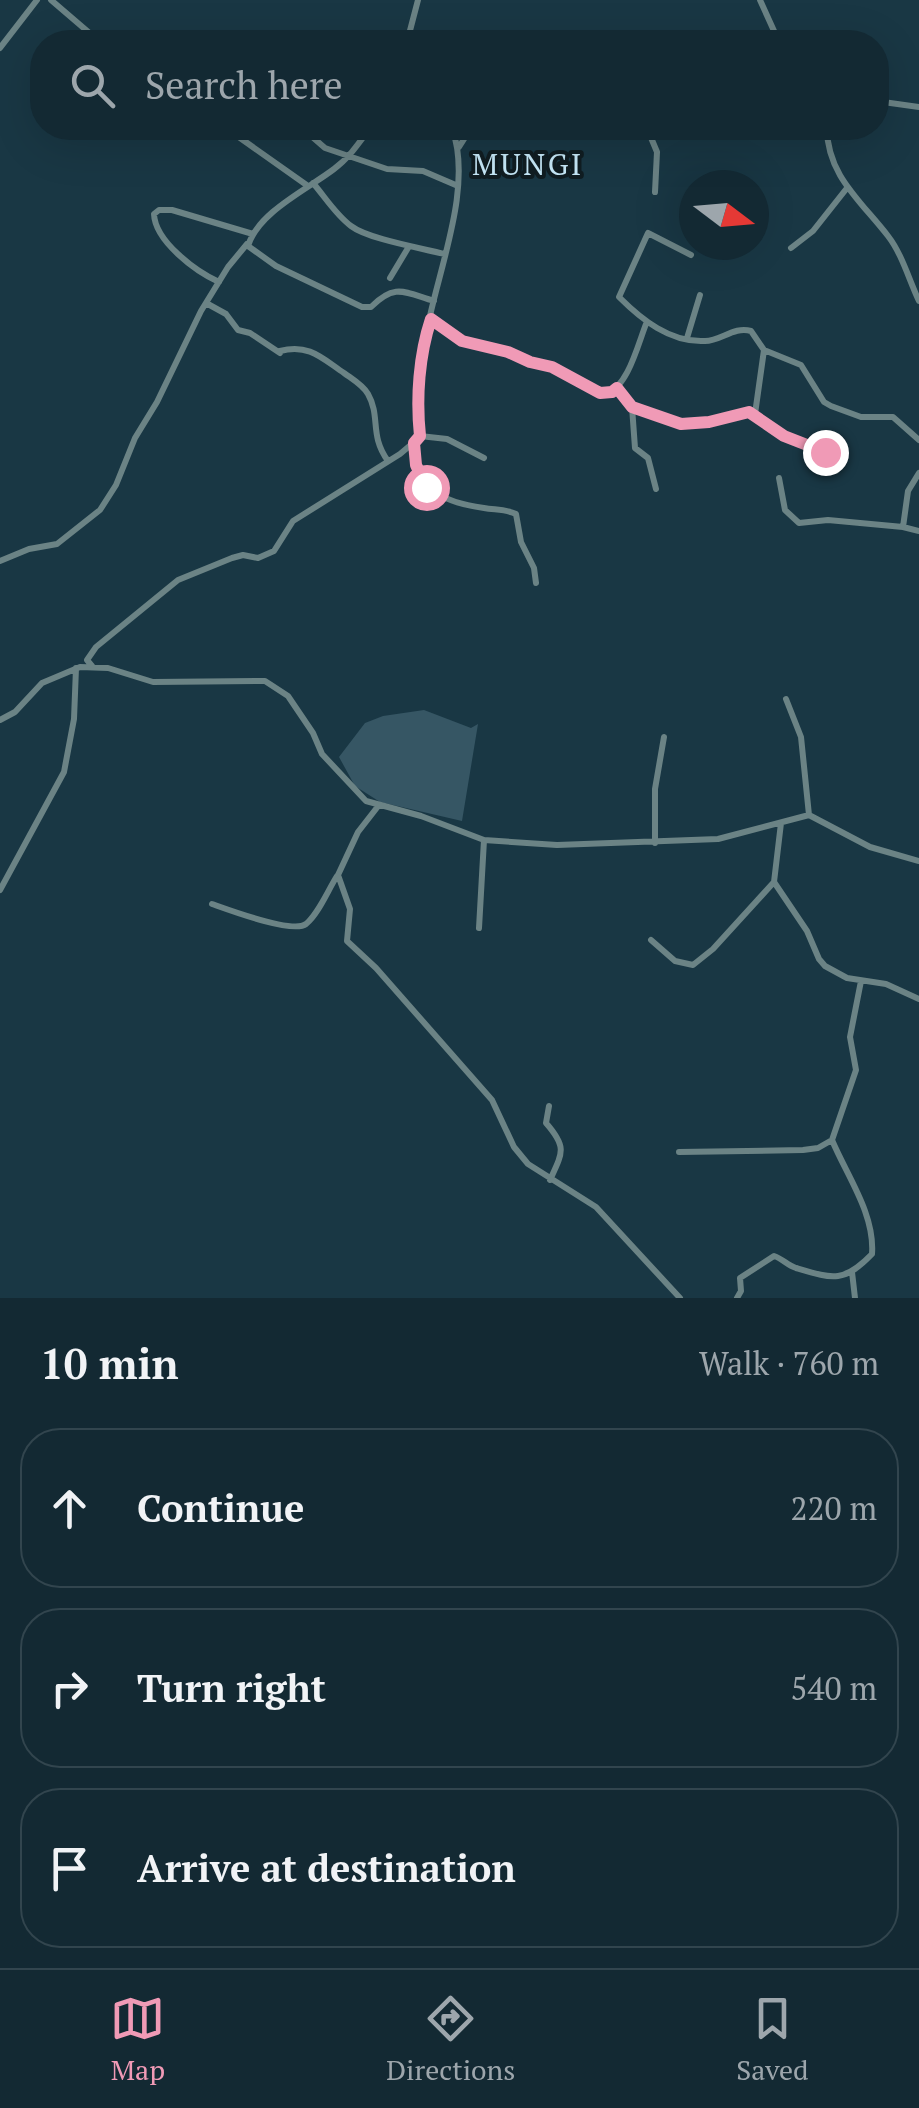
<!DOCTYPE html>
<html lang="en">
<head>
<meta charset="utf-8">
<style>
	:root { --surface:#132933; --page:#20353f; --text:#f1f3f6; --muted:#9da6ac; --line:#32454e; --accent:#f09ab6 }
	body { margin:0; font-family:"PT Serif",serif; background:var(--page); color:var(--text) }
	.compass { position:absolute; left:679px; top:170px; width:90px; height:90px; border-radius:50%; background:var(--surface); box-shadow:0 10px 40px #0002; rotate:106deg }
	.stop { position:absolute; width:30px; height:30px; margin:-22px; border:8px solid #f09ab6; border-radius:50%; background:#fff }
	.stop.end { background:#f09ab6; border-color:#fff; box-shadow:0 2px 10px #0008 }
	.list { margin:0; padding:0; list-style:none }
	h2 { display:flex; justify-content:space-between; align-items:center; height:130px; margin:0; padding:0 40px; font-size:42px }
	h2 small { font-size:32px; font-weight:400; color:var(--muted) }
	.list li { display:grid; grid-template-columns:65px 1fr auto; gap:30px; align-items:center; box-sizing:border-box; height:160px; margin:0 20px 20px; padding:0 20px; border:2px solid var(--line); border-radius:40px }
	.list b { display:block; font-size:38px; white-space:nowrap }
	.list em { font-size:32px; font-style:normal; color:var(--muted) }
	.icon { flex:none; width:55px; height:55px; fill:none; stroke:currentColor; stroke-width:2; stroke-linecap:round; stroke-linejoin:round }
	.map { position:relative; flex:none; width:919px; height:1298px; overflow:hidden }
	.search { position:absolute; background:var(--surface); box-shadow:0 10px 40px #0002; left:30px; right:30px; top:30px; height:110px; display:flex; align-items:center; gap:25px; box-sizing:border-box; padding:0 35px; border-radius:40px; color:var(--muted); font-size:38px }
	.sheet { height:670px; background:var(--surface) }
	nav { display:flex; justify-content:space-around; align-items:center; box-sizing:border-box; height:140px; border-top:2px solid var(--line); background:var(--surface); font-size:28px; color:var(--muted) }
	nav a { display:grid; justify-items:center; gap:5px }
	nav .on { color:var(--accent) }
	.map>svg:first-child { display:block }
	.green { fill:#365664 }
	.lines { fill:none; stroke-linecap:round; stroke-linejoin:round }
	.minor { stroke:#6b8385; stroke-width:6 }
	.route { stroke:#f09ab6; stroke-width:12 }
	.labels { text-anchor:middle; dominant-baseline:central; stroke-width:8; stroke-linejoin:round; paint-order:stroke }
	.quarter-label { font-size:30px; letter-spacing:2.5px; fill:#c6e8f8; stroke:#101d22 }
</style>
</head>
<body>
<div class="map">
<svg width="919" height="1298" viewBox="0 0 919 1298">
	<rect width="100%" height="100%" fill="#193744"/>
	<path class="green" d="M 424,710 L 471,728 L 478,724 L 462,821 L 380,802 L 355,786 L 339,757 L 365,723 L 383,716 Z"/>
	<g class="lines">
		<path class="minor" d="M 51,0 L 100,42
			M 760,0 L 779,42
			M 261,42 L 272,38 L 283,42
			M 407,42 L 418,0
			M 0,48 L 37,0
			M 876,101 L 919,107
			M 226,128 L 308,186
			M 302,128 L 325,148 L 387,169 L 423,171 L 458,186
			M 370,128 C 359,143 349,158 334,169 C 308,189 258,212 248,246 L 276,266 L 362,307 L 371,307 C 395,283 404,292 434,301
			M 647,128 L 657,152 L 655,192
			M 827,128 C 827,175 861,201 888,236 C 902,254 909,280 919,301
			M 459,147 L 471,128
			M 313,183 C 325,197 336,215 351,226 C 368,239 421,248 444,254
			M 791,248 L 813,231 L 847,188
			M 691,255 L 648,233 L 619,297 C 641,319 670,343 705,341 C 721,341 734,326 751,331 L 764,350 L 755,414 L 783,436 L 828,454 L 836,471
			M 390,278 L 408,248
			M 219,282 C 195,271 155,241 154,214 L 159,210 L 172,210 L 253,234
			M 206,303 L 226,314 L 238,330 L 250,333 L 280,353 L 280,351 C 309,343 323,359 344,373 C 352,379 363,385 368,394 C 381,417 369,435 388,461
			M 431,319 L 462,341 L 553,367 L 606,394 C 628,387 638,344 646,324
			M 687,338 L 700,295
			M 764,350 L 801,365 L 824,402 L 831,406 L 861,417 L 893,417 L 919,440
			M 617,388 L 632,407 L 635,448 L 648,458 L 656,489
			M 632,407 C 648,412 668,423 685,424 C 709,426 733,407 755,414
			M 420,436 L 447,439 L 484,458
			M 414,444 C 417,490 441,502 484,508 C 495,510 506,509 516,514 L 521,542 L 534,568 L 536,583
			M 779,478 L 785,510 L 799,523 L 828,520 L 903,527 L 908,491 L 919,473
			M 903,527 L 919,531
			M 0,561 L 29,549 L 57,544 L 100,510 L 116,485 L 135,438 L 157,402 L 201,311 L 228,267 L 247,244
			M 92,666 L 87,660 L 96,647 L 178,580 L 232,558 L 243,555 L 258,558 L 274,551 L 293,521 L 400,454 L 419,438 C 422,409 419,377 424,346 C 433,281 475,191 452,128
			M 786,699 L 801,737 L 809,815
			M 0,720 L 15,712 L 42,683 L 80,667 L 108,668 L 153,682 L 265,681 L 288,696 L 313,733 L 322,754 L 366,801 L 421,816 L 484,840 L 557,845 L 718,839 L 809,815 L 870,847 L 919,861
			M 379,805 L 358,832 L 338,875 L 350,909 L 347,941 L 376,968 L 492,1100 L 514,1147 L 528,1164 L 596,1207 L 680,1298
			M 781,823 L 774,882 L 807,931 L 819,959 L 825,966 L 847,978 L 886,984 L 919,999
			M 655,843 L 655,789 L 664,737
			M 0,890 L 64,772 L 74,719 L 76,668
			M 212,904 C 229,910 293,934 306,924 C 319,913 328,890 337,876
			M 479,928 L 484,840
			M 651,940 L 675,961 L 693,965 L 713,949 L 774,882
			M 549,1106 L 546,1123 C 567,1147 563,1152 550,1180
			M 679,1152 L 803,1150 L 818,1148 L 832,1140
			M 852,1272 L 855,1298
			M 737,1298 L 741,1291 L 740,1278 L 774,1256 C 783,1259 787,1265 796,1268 C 833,1279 844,1283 872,1254 C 875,1214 847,1176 832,1140 L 856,1070 L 850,1037 L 861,981"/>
	</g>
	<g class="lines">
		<path class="route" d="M 426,487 L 416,465 L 414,443 L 420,436 C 416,398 419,355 431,319 L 462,341 L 508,352 L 530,362 L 552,367 L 600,393 L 612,392 L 617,388 L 632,407 L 681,424 L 709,422 L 749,412 L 784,436 L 825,452"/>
	</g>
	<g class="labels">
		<g class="quarter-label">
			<text x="528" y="164">MUNGI</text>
		</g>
	</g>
</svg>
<svg class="compass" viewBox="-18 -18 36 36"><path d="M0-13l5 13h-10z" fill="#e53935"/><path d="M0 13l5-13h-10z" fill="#9da6ac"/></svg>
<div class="stop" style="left:426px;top:487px"></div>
<div class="stop end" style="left:825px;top:452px"></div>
<div class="search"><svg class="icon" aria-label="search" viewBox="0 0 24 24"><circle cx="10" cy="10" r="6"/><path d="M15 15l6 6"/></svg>Search here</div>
</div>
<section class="sheet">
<h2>10 min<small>Walk · 760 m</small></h2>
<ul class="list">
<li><svg class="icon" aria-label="ahead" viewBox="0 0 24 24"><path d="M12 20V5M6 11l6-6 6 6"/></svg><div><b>Continue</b></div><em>220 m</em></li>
<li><svg class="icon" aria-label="right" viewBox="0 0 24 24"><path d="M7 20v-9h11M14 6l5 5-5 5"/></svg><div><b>Turn right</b></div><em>540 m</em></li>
<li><svg class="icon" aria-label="arrive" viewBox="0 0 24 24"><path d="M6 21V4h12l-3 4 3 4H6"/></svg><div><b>Arrive at destination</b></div></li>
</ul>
</section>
<nav>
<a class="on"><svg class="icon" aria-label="map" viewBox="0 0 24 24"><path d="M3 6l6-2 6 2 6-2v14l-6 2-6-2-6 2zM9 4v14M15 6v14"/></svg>Map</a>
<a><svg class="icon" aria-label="directions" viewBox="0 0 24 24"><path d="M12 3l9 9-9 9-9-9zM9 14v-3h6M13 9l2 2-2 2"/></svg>Directions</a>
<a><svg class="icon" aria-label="saved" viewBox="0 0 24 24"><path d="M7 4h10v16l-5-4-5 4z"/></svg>Saved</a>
</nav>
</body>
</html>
